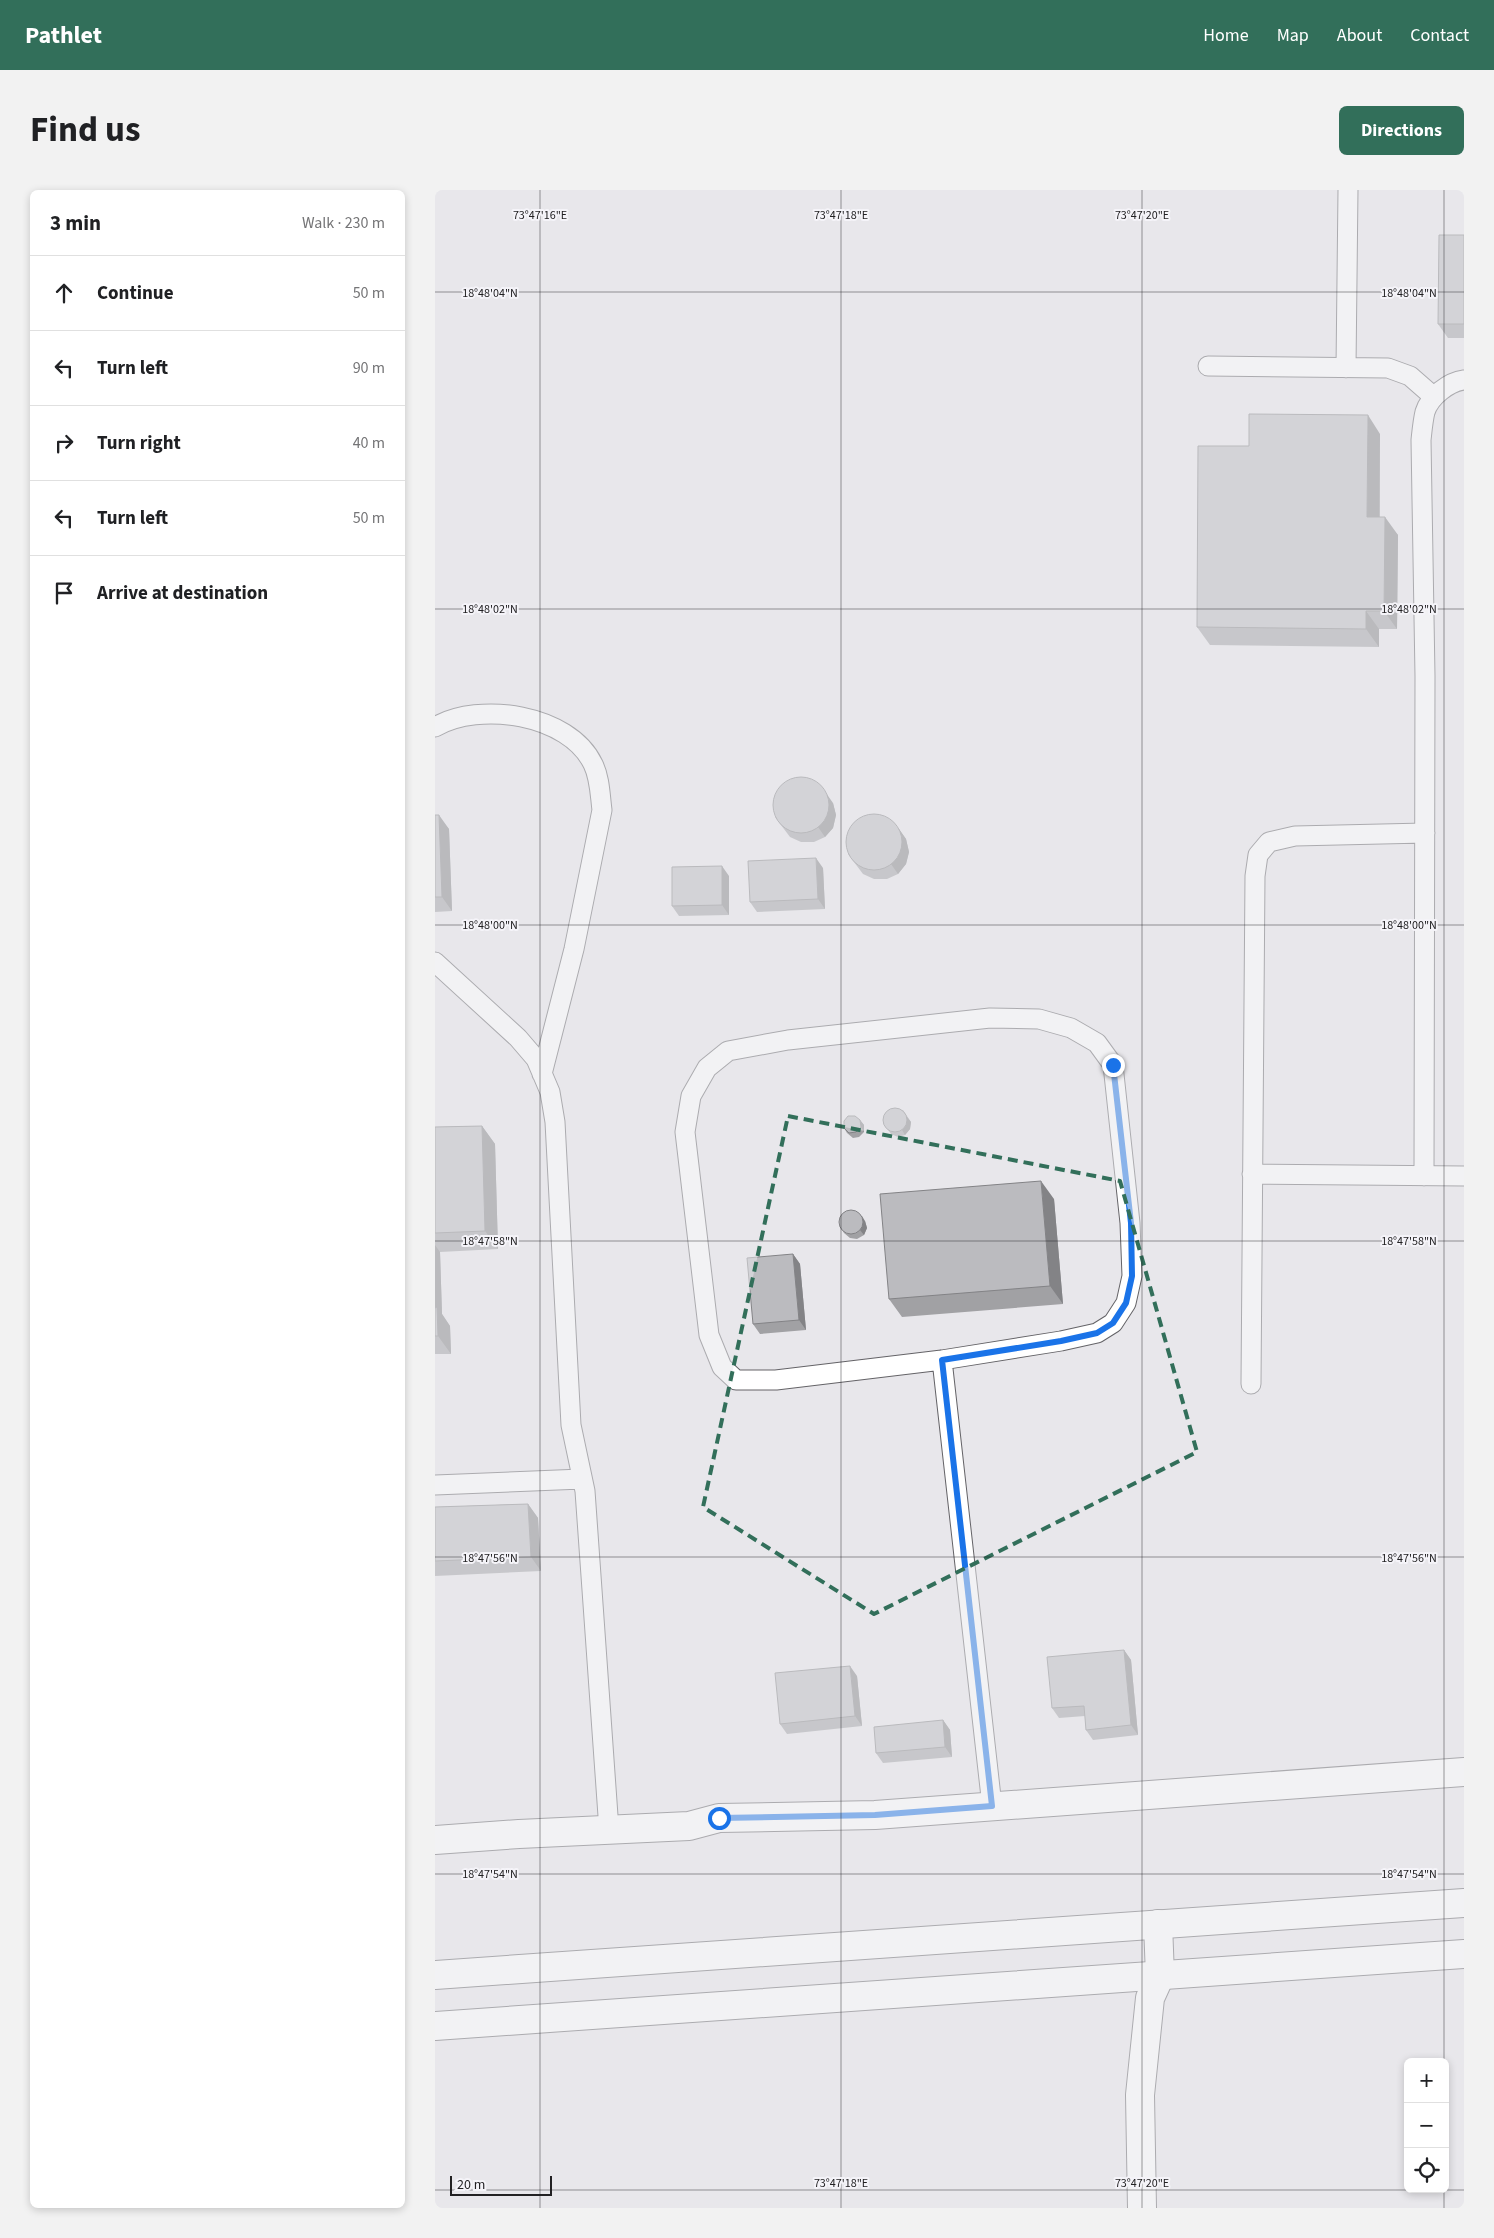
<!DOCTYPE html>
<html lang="en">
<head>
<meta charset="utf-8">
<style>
	:root { --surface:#fff; --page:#f2f2f2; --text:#202124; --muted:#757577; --line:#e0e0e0; --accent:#326f5a }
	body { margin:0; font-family:"Source Sans 3",sans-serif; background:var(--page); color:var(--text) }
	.controls { position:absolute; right:15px; bottom:15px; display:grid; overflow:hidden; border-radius:8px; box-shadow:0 2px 8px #0003 }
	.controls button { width:45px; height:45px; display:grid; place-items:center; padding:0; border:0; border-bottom:1px solid var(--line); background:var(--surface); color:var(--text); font:25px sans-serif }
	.scale { position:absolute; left:15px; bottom:12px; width:102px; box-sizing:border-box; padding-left:5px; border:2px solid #222123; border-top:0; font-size:14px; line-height:18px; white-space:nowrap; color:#222123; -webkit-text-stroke:4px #f5f4f9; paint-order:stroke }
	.stop { position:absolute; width:15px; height:15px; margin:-11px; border:4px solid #1a73e8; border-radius:50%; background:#fff }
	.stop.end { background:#1a73e8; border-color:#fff; box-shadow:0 1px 5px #0008 }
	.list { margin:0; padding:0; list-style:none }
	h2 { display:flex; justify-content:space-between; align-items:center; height:65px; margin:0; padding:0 20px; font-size:21px }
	h2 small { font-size:16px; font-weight:400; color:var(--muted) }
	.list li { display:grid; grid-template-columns:32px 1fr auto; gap:15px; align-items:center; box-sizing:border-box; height:75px; padding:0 20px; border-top:1px solid var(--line) }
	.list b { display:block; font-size:19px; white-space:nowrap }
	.list em { font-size:16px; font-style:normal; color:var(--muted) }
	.icon { flex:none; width:28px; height:28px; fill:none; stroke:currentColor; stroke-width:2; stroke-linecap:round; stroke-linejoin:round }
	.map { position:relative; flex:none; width:1029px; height:2018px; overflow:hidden; border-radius:8px }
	header { display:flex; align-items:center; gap:30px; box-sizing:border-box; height:70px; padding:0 25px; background:var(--accent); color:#fff }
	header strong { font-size:24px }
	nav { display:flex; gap:28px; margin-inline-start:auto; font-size:18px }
	.intro { display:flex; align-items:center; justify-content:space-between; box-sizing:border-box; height:120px; padding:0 30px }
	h1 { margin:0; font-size:35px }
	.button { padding:12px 22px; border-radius:8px; background:var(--accent); color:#fff; font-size:18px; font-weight:700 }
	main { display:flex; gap:30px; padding:0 30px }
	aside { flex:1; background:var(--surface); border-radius:8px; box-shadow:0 2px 8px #0003 }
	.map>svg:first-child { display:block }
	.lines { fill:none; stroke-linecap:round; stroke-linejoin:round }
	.lane-casing { stroke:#646367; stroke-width:21 }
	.street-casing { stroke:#646367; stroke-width:30 }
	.secondary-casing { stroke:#646367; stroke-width:30 }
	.lane { stroke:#fff; stroke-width:19 }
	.street { stroke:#fff; stroke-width:28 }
	.secondary { stroke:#fff; stroke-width:28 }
	.wall { fill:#a1a1a4 }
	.shaded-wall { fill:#838386 }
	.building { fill:#bbbbbf; stroke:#838386 }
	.route { stroke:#1a73e8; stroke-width:6 }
	.marked { fill:none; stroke:#326f5a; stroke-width:4; stroke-dasharray:10 6; stroke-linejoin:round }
	.ticks { fill:none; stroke:#222123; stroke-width:1; stroke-opacity:0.45 }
	.ticks-label { font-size:12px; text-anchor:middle; fill:#222123; stroke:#f5f4f9; stroke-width:4; stroke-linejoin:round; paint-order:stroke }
</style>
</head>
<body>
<header>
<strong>Pathlet</strong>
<nav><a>Home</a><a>Map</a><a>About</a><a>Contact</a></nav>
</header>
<div class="intro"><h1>Find us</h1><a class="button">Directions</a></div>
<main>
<aside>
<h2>3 min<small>Walk · 230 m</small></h2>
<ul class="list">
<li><svg class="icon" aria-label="ahead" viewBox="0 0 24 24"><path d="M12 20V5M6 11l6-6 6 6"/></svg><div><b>Continue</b></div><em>50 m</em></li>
<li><svg class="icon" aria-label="left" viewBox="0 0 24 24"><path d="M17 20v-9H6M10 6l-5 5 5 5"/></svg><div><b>Turn left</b></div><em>90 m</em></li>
<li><svg class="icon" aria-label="right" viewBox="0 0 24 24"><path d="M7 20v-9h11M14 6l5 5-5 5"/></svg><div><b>Turn right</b></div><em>40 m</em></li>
<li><svg class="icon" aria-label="left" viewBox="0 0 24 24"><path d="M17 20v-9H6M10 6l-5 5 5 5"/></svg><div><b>Turn left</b></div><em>50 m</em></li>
<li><svg class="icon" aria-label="arrive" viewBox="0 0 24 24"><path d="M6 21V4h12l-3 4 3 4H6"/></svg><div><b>Arrive at destination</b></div></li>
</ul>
</aside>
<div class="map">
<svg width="1029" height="2018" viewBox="0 0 1029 2018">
	<rect width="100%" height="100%" fill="#e8e7eb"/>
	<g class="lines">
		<g class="lane-casing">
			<path id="lane" d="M 773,176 L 953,178 L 975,186 L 999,207
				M 911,178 L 913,0
				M 0,537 C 44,511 134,524 158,574 C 165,588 165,605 167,620 L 139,759 L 107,884
				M 0,772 L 83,848 L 101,869 L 115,902 L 120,932 L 136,1235 L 150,1301 L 174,1640
				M 555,828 L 604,829 L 636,838 L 662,853 L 678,875 L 695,1033 L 697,1086 L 691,1113 L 678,1133 L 662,1143 L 626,1151 L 507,1170 L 341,1190 L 301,1190 L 287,1177 L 274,1145 L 250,942 L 256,906 L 272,878 L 293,861 L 353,850 Z
				M 817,984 L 1029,986
				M 989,986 L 990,486 L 986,250 C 987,241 988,230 990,222 C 995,206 1014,192 1029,190
				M 507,1170 L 557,1616
				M 816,1194 L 820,686 L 823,665 L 834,652 L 860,646 L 990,643
				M 0,1295 L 147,1289"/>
		</g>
		<g class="street-casing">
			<path id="street" d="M 0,1650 L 84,1644 L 254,1636 L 284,1628 L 440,1625 L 1029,1582
				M 707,2018 L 705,1905 L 715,1808 L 725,1786 L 723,1734"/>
		</g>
		<g class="secondary-casing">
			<path id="secondary" d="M 0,1785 L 1029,1713
				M 0,1836 L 1029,1764"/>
		</g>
		<use href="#lane" class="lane"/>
		<use href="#street" class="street"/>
		<use href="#secondary" class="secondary"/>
	</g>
	<path class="wall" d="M 1029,45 L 1029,148 L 1013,148 L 1003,134 Z
		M 945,244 L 945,327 L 963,345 L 962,439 L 944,439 L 944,457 L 775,455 L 762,437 L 814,256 Z
		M 398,613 L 401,625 L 398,638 L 390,647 L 379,652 L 366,652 L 355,647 L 340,627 Z
		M 0,625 L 14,639 L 17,721 L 0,722 Z
		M 464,639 L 471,649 L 474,662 L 471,674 L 463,684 L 452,689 L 439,689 L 428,684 L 413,664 Z
		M 388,678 L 390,719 L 322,722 L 315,712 Z
		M 294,686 L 294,725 L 244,726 L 237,716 Z
		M 468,920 L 476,932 L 475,939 L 470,945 L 463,947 L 456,944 L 448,933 Z
		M 425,930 L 429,935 L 429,942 L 424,947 L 418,948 L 412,943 L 409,938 Z
		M 47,936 L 60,954 L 63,1059 L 5,1062 L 7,1124 L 15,1136 L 16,1164 L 0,1164 L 0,937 Z
		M 619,1009 L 628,1114 L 467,1127 L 454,1109 Z
		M 430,1031 L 432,1038 L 429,1045 L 422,1049 L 415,1048 L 409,1043 L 406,1038 Z
		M 358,1064 L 365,1074 L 371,1140 L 325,1144 L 318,1134 Z
		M 93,1314 L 103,1328 L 106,1381 L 0,1386 L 0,1317 Z
		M 689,1460 L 696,1470 L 703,1545 L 658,1550 L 651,1540 L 650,1526 L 624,1528 L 617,1518 Z
		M 422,1486 L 427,1536 L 352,1544 L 345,1534 Z
		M 508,1530 L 515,1540 L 517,1567 L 448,1573 L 441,1563 Z"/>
	<path class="shaded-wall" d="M 933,225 L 945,244 L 944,345 L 932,327 Z
		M 950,327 L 963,345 L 962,439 L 949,421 Z
		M 931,421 L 944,439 L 944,457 L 931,439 Z
		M 391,603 L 398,613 L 401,625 L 398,638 L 390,647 L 383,637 Z
		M 4,625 L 14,639 L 17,721 L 7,707 Z
		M 464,639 L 471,649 L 474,662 L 471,674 L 463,684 L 456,674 Z
		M 381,668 L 388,678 L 390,719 L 383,709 Z
		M 287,676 L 294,686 L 294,725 L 287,715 Z
		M 472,927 L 476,932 L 475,939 L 470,945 L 467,940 Z
		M 425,930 L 429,935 L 429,942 L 426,937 Z
		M 47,936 L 60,954 L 63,1059 L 50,1041 Z
		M 606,991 L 619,1009 L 628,1114 L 615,1096 Z
		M 427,1026 L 430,1031 L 432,1038 L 429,1045 L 425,1040 Z
		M 0,1055 L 5,1062 L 7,1124 L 15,1136 L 16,1164 L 3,1146 L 0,1125 Z
		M 358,1064 L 365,1074 L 371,1140 L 364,1130 Z
		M 93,1314 L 103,1328 L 106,1381 L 96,1367 Z
		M 689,1460 L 696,1470 L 703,1545 L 696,1535 Z
		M 415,1476 L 422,1486 L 427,1536 L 420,1526 Z
		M 508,1530 L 515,1540 L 517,1567 L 510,1557 Z"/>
	<path class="building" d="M 1004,45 L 1029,45 L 1029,134 L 1003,134 Z
		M 814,224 L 933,225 L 932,327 L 950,327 L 949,421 L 931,421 L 931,439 L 762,437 L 763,256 L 814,256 Z
		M338 615a28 28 0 1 1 56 0a28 28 0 1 1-56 0Z
		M411 652a28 28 0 1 1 56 0a28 28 0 1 1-56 0Z
		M 0,625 L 4,625 L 7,707 L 0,707 Z
		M 381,668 L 383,709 L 315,712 L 313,671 Z
		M 287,676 L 287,715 L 237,716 L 237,677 Z
		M448 930a12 12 0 1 1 24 0a12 12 0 1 1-24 0Z
		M 413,926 L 420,926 L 425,930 L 426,937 L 421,942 L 414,943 L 409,938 L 409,931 Z
		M 47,936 L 50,1041 L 0,1043 L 0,937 Z
		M 606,991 L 615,1096 L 454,1109 L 445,1004 Z
		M404 1032a12 12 0 1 1 24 0a12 12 0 1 1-24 0Z
		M 358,1064 L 364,1130 L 318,1134 L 312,1068 Z
		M 2,1117 L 3,1146 L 0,1146 L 0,1118 Z
		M 93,1314 L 96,1367 L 0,1371 L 0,1317 Z
		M 689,1460 L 696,1535 L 651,1540 L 649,1516 L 617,1518 L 612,1467 Z
		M 415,1476 L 420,1526 L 345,1534 L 340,1483 Z
		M 508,1530 L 510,1557 L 441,1563 L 439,1537 Z"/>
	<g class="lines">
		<path class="route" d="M 284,1628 L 440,1625 L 557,1616 L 507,1170 L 626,1151 L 662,1143 L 678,1133 L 691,1113 L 697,1086 L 696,1033 L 678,875"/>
	</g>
	<path d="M0 0H1029V2018H0ZM 353,926 L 685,991 L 762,1262 L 439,1424 L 268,1317 Z" fill="#e8e7eb" fill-opacity=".55" fill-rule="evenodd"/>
	<path class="marked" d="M 353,926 L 685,991 L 762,1262 L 439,1424 L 268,1317 Z"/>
	<path class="ticks" d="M 105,0 L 105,2018M 406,0 L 406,2018M 707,0 L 707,2018M 1009,0 L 1009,1872M 0,102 L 1029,102M 0,419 L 1029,419M 0,735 L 1029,735M 0,1051 L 1029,1051M 0,1367 L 1029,1367M 0,1684 L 1029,1684M 1009,1999 L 1009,2018M 0,2000 L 1029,2000"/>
	<g class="ticks-label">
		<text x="105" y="29">73°47'16"E</text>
		<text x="406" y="29">73°47'18"E</text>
		<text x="707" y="29">73°47'20"E</text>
		<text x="55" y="107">18°48'04"N</text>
		<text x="974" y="107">18°48'04"N</text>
		<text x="55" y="423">18°48'02"N</text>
		<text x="974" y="423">18°48'02"N</text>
		<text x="55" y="739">18°48'00"N</text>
		<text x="974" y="739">18°48'00"N</text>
		<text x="55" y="1055">18°47'58"N</text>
		<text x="974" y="1055">18°47'58"N</text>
		<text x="55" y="1372">18°47'56"N</text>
		<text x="974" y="1372">18°47'56"N</text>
		<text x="55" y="1688">18°47'54"N</text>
		<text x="974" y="1688">18°47'54"N</text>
		<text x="406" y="1997">73°47'18"E</text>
		<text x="707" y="1997">73°47'20"E</text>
	</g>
</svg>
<div class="controls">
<button>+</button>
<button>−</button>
<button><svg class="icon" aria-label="locate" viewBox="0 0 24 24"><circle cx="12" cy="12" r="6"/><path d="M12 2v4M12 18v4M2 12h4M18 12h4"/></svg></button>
</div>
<div class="scale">20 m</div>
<div class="stop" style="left:284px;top:1628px"></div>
<div class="stop end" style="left:678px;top:875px"></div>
</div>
</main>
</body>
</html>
